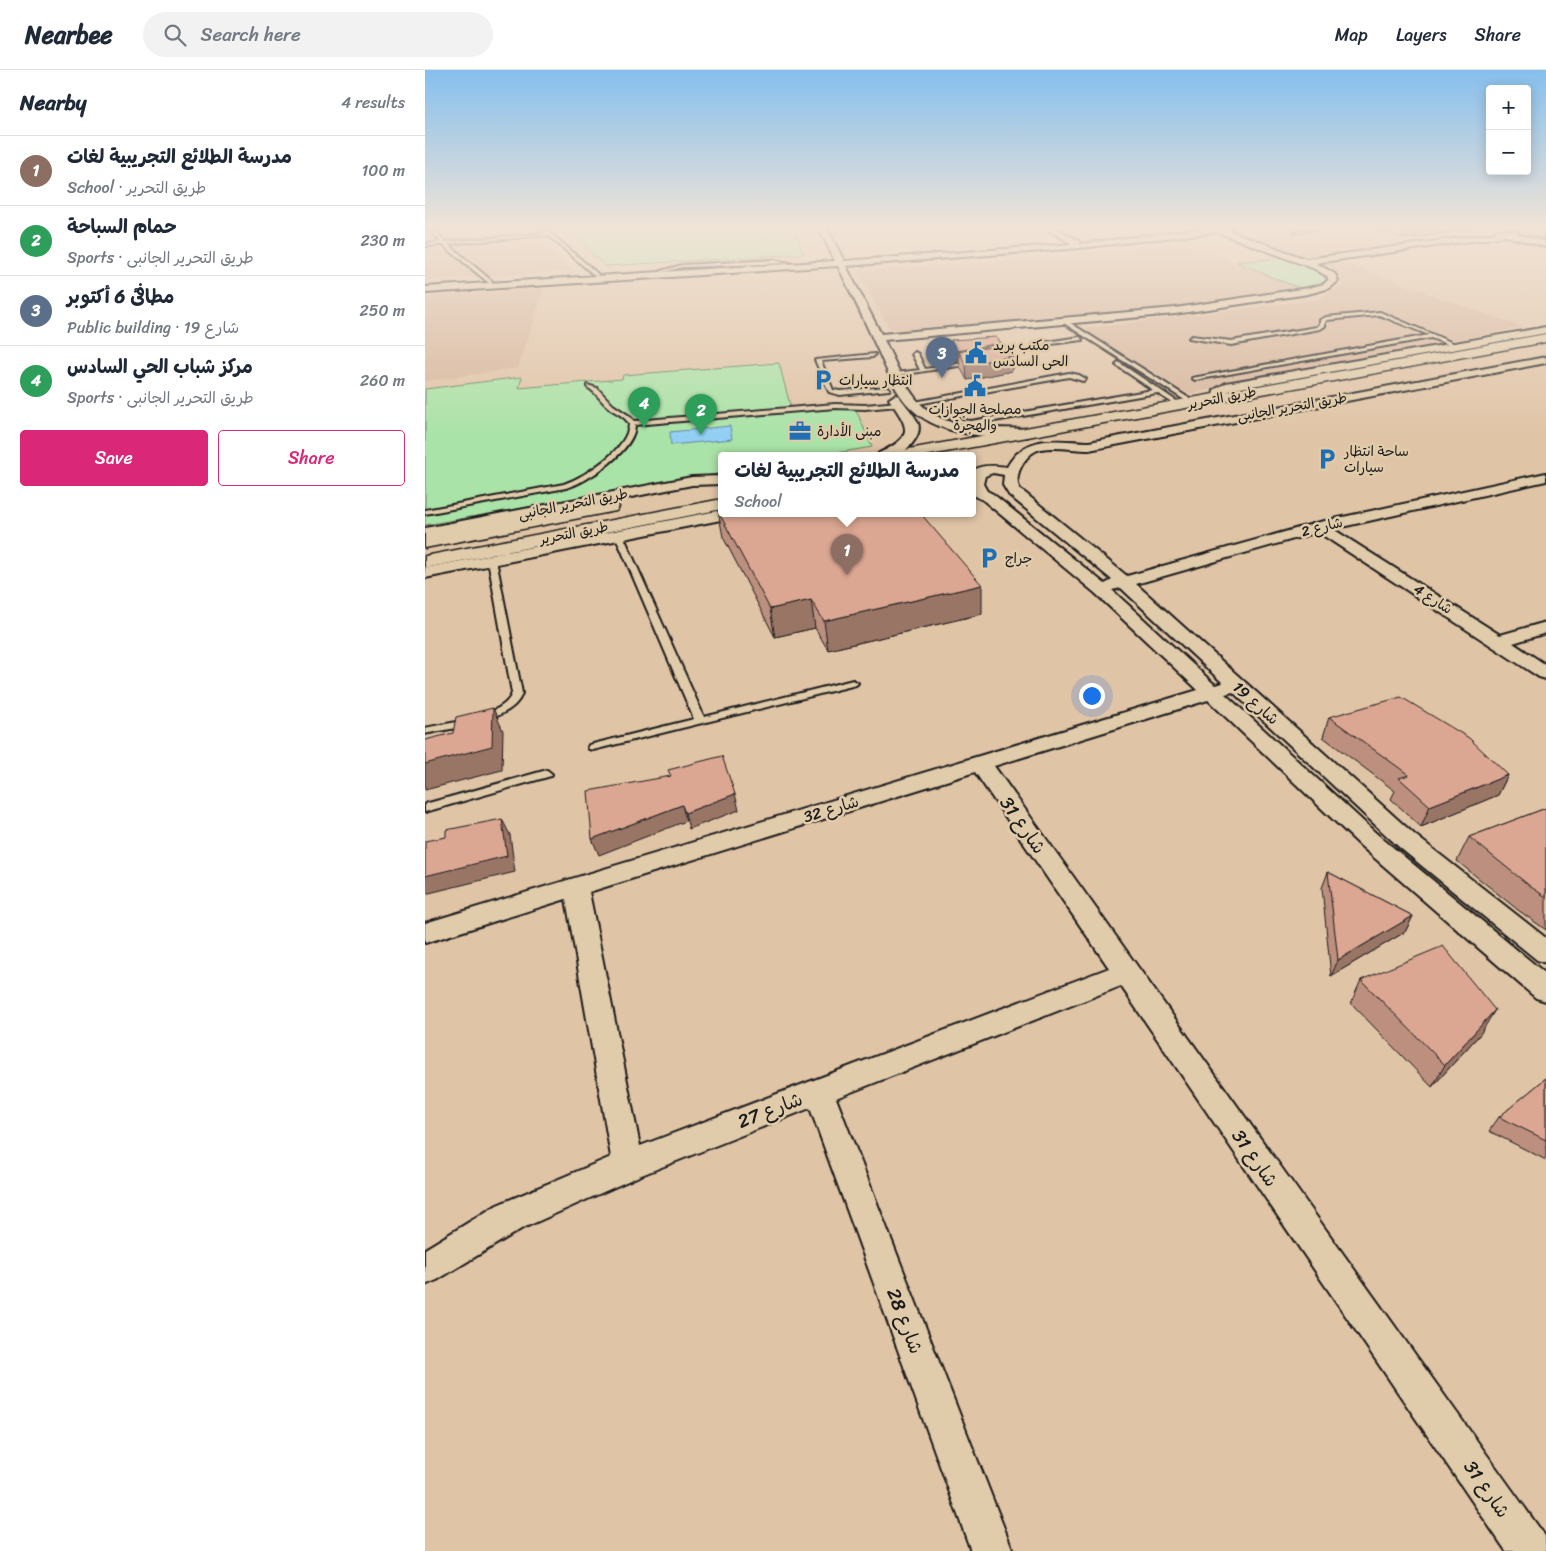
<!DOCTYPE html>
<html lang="en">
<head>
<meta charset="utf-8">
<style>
	:root { --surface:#fff; --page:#f2f2f3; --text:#1f2937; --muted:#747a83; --line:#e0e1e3; --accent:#db2777 }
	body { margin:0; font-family:Sriracha,"Playpen Sans Arabic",sans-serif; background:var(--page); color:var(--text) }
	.controls { position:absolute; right:15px; top:15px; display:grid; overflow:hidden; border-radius:5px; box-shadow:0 2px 12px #0003 }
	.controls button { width:45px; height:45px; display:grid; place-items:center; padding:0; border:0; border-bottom:1px solid var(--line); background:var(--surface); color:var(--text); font:25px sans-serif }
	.you { position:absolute; left:666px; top:625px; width:18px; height:18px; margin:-12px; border:4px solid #fff; border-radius:50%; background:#1a73e8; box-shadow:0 0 0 8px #1a73e833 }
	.badge { display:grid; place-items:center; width:32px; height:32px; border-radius:50%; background:var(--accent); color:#fff; font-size:16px; font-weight:700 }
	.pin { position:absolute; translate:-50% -41px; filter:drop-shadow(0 1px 2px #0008) }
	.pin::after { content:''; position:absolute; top:26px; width:18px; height:15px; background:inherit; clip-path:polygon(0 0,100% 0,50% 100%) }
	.popup { position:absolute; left:293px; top:382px; width:258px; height:65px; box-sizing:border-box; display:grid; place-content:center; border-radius:5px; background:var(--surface); filter:drop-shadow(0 1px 4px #0005); font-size:16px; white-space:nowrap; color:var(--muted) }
	.popup b { font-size:19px; color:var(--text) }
	.popup::after { content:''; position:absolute; left:50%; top:100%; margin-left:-10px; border:10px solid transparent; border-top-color:var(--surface) }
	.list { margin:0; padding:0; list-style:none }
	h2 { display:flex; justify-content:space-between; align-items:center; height:65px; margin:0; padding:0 20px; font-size:21px }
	h2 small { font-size:16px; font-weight:400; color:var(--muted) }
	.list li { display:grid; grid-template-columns:32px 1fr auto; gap:15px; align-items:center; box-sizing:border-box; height:70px; padding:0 20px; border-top:1px solid var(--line) }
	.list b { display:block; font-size:19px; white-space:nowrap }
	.list p { margin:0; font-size:16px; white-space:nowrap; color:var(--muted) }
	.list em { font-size:16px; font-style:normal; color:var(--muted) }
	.actions { display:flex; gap:10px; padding:15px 20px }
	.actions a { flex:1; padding:11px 0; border:1px solid var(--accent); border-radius:5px; text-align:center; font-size:18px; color:var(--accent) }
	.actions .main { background:var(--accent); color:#fff }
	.icon { flex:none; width:28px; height:28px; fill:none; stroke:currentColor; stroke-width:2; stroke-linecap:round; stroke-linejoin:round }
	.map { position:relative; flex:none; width:1121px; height:1481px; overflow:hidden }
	header { display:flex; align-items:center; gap:30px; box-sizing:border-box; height:70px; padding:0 25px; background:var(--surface); border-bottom:1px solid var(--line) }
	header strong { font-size:24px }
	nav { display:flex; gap:28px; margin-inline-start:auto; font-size:18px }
	.search { width:350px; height:45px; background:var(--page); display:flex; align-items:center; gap:12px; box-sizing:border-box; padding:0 18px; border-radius:28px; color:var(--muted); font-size:19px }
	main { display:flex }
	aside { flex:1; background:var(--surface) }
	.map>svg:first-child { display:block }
	.built { fill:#d6b59b }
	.green { fill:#aae3a7; stroke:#638062 }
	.water { fill:#93cff4; stroke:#63879e }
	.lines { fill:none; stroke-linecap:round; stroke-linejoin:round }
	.lane-casing { stroke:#1c1c1c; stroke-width:4 }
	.street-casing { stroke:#1c1c1c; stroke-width:4 }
	.secondary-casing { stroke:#1c1c1c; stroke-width:3 }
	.lane { fill:#e0cbaa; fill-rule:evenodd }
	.street { fill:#e0cbaa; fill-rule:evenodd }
	.secondary { fill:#e0cbaa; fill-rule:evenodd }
	.wall { fill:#bc8f7e; stroke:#1c1c1c }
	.shaded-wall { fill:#997466; stroke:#1c1c1c }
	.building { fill:#dba692; stroke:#1c1c1c }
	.labels { text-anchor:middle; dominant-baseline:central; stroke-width:5; stroke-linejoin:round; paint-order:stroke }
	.far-poi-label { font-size:14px; fill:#1c1c1c; stroke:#e0cbaa; text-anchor:start }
	.far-street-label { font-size:14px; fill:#1c1c1c; stroke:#e0cbaa }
	.street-label { font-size:16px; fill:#1c1c1c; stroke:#e0cbaa }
	.near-street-label { font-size:19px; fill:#1c1c1c; stroke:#e0cbaa }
</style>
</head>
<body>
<header>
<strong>Nearbee</strong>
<div class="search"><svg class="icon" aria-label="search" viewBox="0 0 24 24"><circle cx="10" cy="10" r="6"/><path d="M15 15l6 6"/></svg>Search here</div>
<nav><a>Map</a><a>Layers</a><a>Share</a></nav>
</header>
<main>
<aside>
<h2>Nearby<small>4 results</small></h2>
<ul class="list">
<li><span class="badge" style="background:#8d6e63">1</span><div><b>مدرسة الطلائع التجريبية لغات</b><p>School · طريق التحرير</p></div><em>100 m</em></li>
<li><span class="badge" style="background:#2e9e5b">2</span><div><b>حمام السباحة</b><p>Sports · طريق التحرير الجانبى</p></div><em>230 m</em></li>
<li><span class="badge" style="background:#5c6f8a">3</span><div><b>مطافئ 6 أكتوبر</b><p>Public building · شارع 19</p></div><em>250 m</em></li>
<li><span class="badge" style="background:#2e9e5b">4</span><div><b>مركز شباب الحي السادس</b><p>Sports · طريق التحرير الجانبى</p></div><em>260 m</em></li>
</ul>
<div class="actions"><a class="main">Save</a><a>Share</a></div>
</aside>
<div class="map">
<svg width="1121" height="1481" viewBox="0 0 1121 1481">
	<rect width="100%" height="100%" fill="#e0c4a6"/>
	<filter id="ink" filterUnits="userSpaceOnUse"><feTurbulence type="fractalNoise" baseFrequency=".02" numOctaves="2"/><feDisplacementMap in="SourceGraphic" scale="10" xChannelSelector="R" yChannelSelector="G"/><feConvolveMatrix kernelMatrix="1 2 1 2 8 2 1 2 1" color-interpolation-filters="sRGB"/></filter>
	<g filter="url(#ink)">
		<path class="built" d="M 0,158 L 103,158 L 149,201 L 0,210 Z
			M 890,158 L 973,158 L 1009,170 L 877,188 L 821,167 Z
			M 758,171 L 880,221 L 750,240 L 468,264 L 432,201 L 600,189 Z
			M 914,191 L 1097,257 L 763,324 L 658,259 L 894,229 L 918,215 L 913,207 L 892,193 Z
			M 119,219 L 93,298 L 0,311 L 0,227 Z"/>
		<path class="green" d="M 141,158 L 369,158 L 378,184 L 180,196 Z
			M 857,188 L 895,202 L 901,210 C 898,217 889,220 881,219 C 871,219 825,197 812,192 Z
			M 354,293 L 366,339 L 428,333 L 447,377 L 393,386 L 297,386 L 297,403 L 0,455 L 0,319 L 97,307 L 94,318 L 197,309 L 198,305 Z"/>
		<path class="water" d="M 305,356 L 307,369 L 246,375 L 245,362 Z"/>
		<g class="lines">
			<g class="lane-casing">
				<path id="lane" d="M 3,158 L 8,158 L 20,172 L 121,163 L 118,160 L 121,159 L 174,205 L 170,206 L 123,165 L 23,174 L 68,212 L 64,213 L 18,175 L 0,176 L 0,174 L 16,172 Z
					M 889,158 L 904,158 L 869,162 L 871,161 Z
					M 348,190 L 365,193 L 257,197 L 238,202 L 236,201 L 257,195 Z
					M 955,242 L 1035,276 L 1030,277 L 1006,268 L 770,310 L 767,308 L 1004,265 L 954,245 L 902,250 L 900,252 L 900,256 L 895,259 L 806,275 L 764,268 L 767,266 L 806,271 L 892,257 L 895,254 L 895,250 L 901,247 Z
					M 639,249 L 770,332 L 771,333 L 766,334 L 637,252 Z
					M 655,267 L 657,270 L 611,276 L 608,274 Z
					M 490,282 L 493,284 L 500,299 L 550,291 L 553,293 L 468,306 L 470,303 L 495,300 L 487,284 Z
					M 450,284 L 448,287 L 396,291 L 408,320 L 415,321 L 462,317 L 465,319 L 464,320 L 415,325 L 404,322 L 390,290 Z
					M 693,292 L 759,336 L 754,337 L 732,323 L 546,355 L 533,353 L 523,344 L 528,343 L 537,350 L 546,351 L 728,320 L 691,295 Z
					M 644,303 L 654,305 L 661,309 L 658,311 L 644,307 L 487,335 L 484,333 Z
					M 162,315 L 172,318 L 188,335 L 203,345 L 209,351 L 410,334 L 440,335 L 473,332 L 476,334 L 473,336 L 440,339 L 410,338 L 210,355 C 210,380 163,412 141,418 L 0,444 L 0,440 L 139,414 C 161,406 203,379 204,354 C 200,345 189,343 182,336 C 175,330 171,322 162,317 Z
					M 191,463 L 198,465 L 279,647 L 428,610 L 433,613 L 431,615 L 168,680 L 164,679 L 163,677 L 164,675 L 269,649 L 190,465 Z
					M 64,488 L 71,490 L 97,623 C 89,652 26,658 0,664 L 0,658 C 22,653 80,647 87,623 L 63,490 Z
					M 122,700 L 127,704 L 126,706 L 0,742 L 0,734 Z"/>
			</g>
			<g class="street-casing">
				<path id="street" d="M 394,158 L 402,158 L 419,191 L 647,174 L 620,158 L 631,158 L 654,171 L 655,174 L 780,158 L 807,158 L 803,160 L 881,189 L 1071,163 L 1071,160 L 1074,160 L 1092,161 L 1092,164 L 1121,172 L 1121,177 L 1081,166 L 891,193 L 910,204 L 913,211 L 905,218 L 883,224 L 750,244 L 459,270 C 485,323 492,352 558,358 C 573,359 590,357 605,360 L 606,363 L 605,366 L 600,367 C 555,367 502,366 475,325 C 465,310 459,293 451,276 C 439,249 426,223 413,196 L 0,223 L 0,217 L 410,191 ZM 792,162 L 890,199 L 903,207 L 903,210 L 899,214 L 883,218 L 750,238 L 456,264 L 421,196 L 655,178 Z
					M 1121,257 L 1121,263 L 805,320 L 799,324 L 798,331 L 794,332 L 788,328 L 789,320 L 801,313 Z
					M 1121,287 L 1121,293 L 664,380 C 649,380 631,376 616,379 C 601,382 587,406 595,419 L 702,506 L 895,452 L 1121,403 L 1121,411 L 908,459 L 1075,565 L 1121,552 L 1121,563 L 1088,573 L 1121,595 L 1121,609 L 1114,607 L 893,462 L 711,514 L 990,765 L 1121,868 L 1121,893 L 1112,890 L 974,777 L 808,622 L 800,624 L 953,765 L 1121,904 L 1121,931 L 1111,928 L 937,777 L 783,630 L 569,696 L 1120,1466 L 1121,1481 L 1081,1481 L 696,916 L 411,1028 L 588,1481 L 546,1481 L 385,1038 L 214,1106 L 96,1159 L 12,1210 L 0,1215 L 0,1179 L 72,1135 L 186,1087 L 141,829 L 0,873 L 0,853 L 773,620 L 670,523 L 558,430 L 547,425 C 547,418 545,410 547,404 C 550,393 574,396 582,397 C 600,363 632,371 664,372 ZM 568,403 L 579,405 L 578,415 L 584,425 L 687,510 L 680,514 L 568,424 L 562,421 L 558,414 L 560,406 ZM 696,518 L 798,613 L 790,615 L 687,520 ZM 550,702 L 684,898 L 215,1076 L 164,822 Z
					M 470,325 L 474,326 C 480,335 489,344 493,353 C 498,366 480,384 469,386 C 464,387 457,386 452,386 L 454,383 C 491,366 483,357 464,329 Z
					M 297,406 L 297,414 L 267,415 L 0,468 L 0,458 L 267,407 Z
					M 297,440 L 297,444 L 309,444 L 306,447 L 301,449 L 0,508 L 0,498 Z"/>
			</g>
			<g class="secondary-casing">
				<path id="secondary" d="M 1121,264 L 1121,272 L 499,386 L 465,386 L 467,382 L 473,381 Z
					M 297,429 L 297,439 L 0,498 L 0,486 Z
					M 185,432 L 191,433 L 194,437 L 191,441 L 0,478 L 0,466 Z"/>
			</g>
			<use href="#lane" class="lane"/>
			<use href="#street" class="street"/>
			<use href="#secondary" class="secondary"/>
		</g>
		<path class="wall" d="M 946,158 L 1051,158 L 979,169 Z
			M 1087,158 L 1121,158 L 1121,169 L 1118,169 L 1094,163 L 1092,159 Z
			M 526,270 L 576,276 L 588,286 L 587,301 L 542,310 L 535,297 L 534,291 L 532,292 L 526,281 Z
			M 293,441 L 557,544 L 403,580 L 390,558 L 350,567 L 298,467 Z
			M 904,647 L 1083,705 L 1073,725 L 996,757 L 966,729 L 970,721 L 898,667 Z
			M 1121,738 L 1121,860 L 1093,840 L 1032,791 L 1044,767 Z
			M 903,802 L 988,846 L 980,862 L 906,906 L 897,818 Z
			M 936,910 L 1056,963 L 1007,1017 L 926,933 Z
			M 1121,1008 L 1121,1090 L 1064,1061 L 1074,1047 Z"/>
		<path class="shaded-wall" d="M 982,158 L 1051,158 L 979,169 Z
			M 1121,159 L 1121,169 L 1118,169 Z
			M 576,273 L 576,284 L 534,282 L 534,291 L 532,292 L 531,281 Z
			M 588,286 L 587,301 L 542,310 L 541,295 Z
			M 557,515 L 557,544 L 403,580 L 399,551 Z
			M 386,530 L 390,558 L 350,567 L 345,539 Z
			M 68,638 L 78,661 L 77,700 L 0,720 L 0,694 Z
			M 1083,705 L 1073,725 L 996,757 L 1005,736 Z
			M 310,724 L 314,740 L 264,759 L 260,743 Z
			M 257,735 L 261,751 L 174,785 L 167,769 Z
			M 77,749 L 85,765 L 90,802 L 0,824 L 0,806 Z
			M 988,846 L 980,862 L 906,906 L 913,890 Z
			M 1070,940 L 1056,963 L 1007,1017 L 1020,995 Z"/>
		<path class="building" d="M 572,267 L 576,273 L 531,281 L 526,270 Z
			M 580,275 L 588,286 L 541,295 L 534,282 Z
			M 297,440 L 297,444 L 496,444 L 557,515 L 399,551 L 386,530 L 345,539 L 293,441 Z
			M 976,627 L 1044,668 L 1083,705 L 1005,736 L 974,708 L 984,705 L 904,647 Z
			M 68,638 L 67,676 L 0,694 L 0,670 L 28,663 L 31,647 Z
			M 297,686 L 310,724 L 260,743 L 257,735 L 167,769 L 163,721 L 246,706 L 243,700 Z
			M 1121,738 L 1121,827 L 1106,817 L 1044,767 Z
			M 77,749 L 82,786 L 0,806 L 0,771 L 21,767 L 21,760 Z
			M 903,802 L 988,846 L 913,890 Z
			M 1018,876 L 1070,940 L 1020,995 L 936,910 Z
			M 1121,1008 L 1121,1070 L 1074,1047 Z"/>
	</g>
	<linearGradient id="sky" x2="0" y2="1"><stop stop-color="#86bfed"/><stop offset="0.43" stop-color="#f1e4d7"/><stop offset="1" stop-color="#f1e4d7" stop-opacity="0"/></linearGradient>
	<rect width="1121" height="366" fill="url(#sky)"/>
	<defs>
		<g id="civic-bare" transform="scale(1.725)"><path d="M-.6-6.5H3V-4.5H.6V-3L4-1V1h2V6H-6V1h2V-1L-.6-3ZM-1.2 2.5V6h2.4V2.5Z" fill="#1f6fb2" stroke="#e0cbaa" stroke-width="2.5" paint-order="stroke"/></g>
		<g id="parking-bare" transform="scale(1.725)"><path d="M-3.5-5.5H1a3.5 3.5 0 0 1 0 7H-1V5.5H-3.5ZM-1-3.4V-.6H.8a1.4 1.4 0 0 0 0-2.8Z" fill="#1f6fb2" stroke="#e0cbaa" stroke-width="2.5" paint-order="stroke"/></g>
		<g id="office-bare" transform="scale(1.725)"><path d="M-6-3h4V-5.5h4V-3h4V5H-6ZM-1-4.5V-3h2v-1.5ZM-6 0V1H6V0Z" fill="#1f6fb2" stroke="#e0cbaa" stroke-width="2.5" paint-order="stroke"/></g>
	</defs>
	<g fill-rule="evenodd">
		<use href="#civic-bare" x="551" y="283"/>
		<use href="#parking-bare" x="398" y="310"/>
		<use href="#civic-bare" x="550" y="316"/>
		<use href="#office-bare" x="375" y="361"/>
		<use href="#parking-bare" x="902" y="389"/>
		<use href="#parking-bare" x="564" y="488"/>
	</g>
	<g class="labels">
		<g class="far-poi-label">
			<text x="568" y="275">مكتب بريد<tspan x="568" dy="16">الحى السادس</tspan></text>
			<text x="414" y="310">انتظار سيارات</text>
			<text x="550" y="339" text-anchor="middle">مصلحة الجوازات<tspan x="550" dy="16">والهجرة</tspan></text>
			<text x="392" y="361">مبنى الأدارة</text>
			<text x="919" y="381">ساحة انتظار<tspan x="919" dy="16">سيارات</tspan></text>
			<text x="580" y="488">جراج</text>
		</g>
		<g class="far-street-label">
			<text transform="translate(797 328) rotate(-11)">طريق التحرير</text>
			<text transform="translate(867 337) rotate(-10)">طريق التحرير الجانبى</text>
			<text transform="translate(148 434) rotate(-11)">طريق التحرير الجانبى</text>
			<text transform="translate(897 457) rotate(-14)">شارع 2</text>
			<text transform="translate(149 463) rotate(-11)">طريق التحرير</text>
			<text transform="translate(1008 529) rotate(33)">شارع 4</text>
		</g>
		<g class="street-label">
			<text transform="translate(831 633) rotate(42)">شارع 19</text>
			<text transform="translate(406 739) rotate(-17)">شارع 32</text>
		</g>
		<g class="near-street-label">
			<text transform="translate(598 755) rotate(55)">شارع 31</text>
			<text transform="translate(345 1040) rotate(-21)">شارع 27</text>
			<text transform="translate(830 1088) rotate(55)">شارع 31</text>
			<text transform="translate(480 1251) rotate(69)">شارع 28</text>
			<text transform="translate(1062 1419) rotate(55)">شارع 31</text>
		</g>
	</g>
</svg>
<div class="controls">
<button>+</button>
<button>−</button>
</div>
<div class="you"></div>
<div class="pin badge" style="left:422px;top:505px;background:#8d6e63">1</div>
<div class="popup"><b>مدرسة الطلائع التجريبية لغات</b>School</div>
<div class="pin badge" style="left:276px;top:365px;background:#2e9e5b">2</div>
<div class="pin badge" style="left:517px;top:308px;background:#5c6f8a">3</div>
<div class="pin badge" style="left:219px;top:358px;background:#2e9e5b">4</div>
</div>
</main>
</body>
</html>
